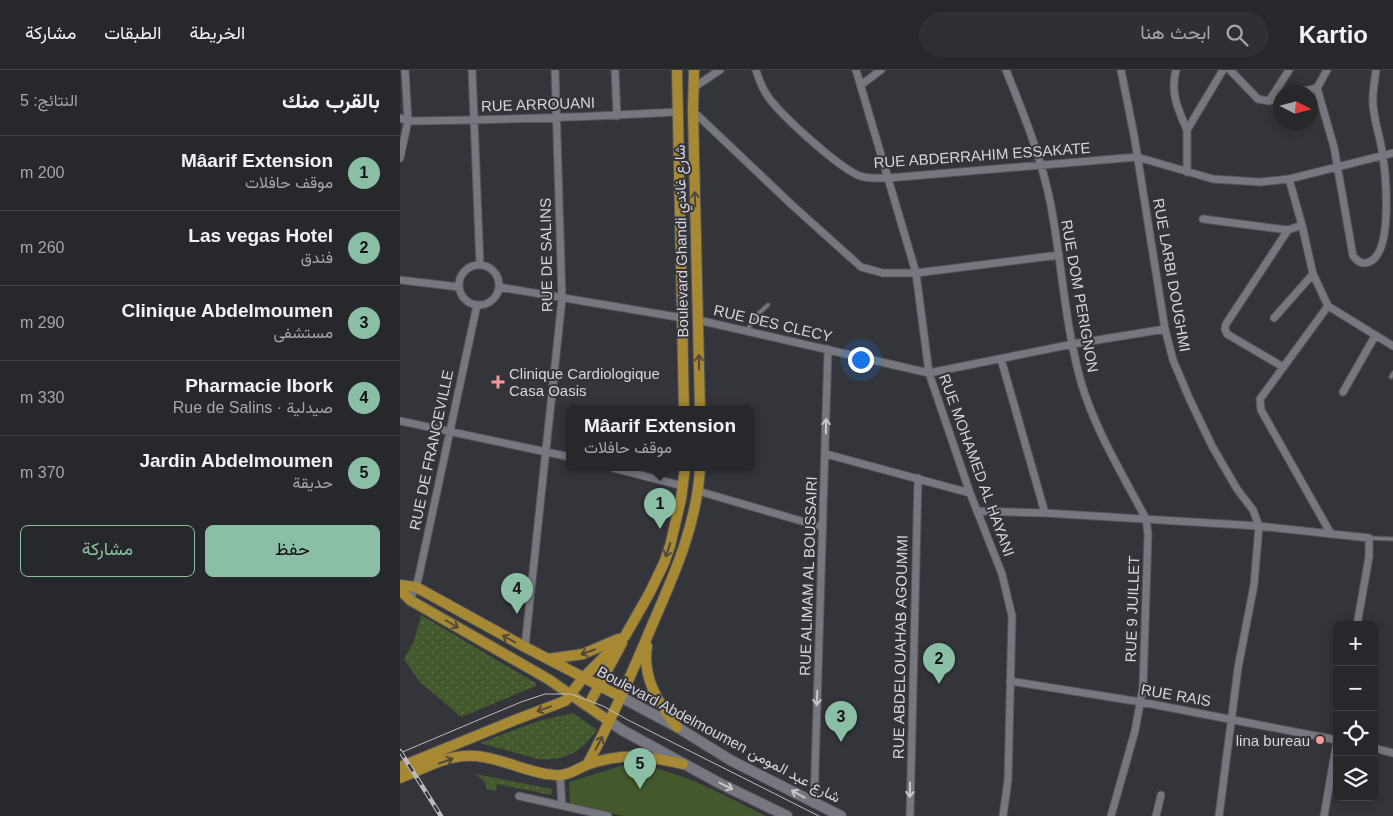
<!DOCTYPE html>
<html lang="ar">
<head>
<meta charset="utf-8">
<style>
	:root { --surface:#27282c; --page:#2f3034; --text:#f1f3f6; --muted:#a4a6a9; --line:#434448; --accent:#8abfa5 }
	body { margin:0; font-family:Helvetica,Vazirmatn,sans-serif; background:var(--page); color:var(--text); direction:rtl }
	.controls { position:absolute; right:15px; bottom:15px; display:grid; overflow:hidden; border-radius:8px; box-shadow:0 2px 12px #0003 }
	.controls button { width:45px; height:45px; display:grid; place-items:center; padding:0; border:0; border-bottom:1px solid var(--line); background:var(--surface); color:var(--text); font:25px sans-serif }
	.compass { position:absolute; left:873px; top:15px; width:45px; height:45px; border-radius:50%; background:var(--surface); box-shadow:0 2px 12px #0003; rotate:96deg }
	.you { position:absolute; left:460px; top:289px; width:18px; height:18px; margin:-12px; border:4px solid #fff; border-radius:50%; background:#1a73e8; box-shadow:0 0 0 8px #1a73e833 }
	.badge { display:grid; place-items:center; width:32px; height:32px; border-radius:50%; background:var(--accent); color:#111; font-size:16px; font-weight:700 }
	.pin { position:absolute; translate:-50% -41px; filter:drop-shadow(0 1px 2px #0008) }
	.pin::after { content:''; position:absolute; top:26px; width:18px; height:15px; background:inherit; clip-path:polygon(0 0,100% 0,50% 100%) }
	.popup { position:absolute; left:166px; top:336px; width:188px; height:65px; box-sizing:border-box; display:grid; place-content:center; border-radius:8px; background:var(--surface); filter:drop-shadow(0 1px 4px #0005); font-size:16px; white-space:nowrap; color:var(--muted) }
	.popup b { font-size:19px; color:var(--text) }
	.popup::after { content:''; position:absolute; left:50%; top:100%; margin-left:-10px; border:10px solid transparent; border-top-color:var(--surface) }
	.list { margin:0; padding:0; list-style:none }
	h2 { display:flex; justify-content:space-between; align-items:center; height:65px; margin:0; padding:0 20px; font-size:21px }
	h2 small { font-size:16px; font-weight:400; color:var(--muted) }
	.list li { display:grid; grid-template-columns:32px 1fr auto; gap:15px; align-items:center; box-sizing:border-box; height:75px; padding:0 20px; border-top:1px solid var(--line) }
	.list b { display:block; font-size:19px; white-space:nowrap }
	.list p { margin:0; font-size:16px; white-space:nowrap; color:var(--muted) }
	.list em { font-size:16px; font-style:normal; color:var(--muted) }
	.actions { display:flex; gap:10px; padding:15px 20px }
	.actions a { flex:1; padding:11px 0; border:1px solid var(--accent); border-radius:8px; text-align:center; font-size:18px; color:var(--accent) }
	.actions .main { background:var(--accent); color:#111 }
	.icon { flex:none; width:28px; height:28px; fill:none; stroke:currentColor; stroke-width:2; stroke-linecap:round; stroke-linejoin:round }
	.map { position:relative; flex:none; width:993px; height:746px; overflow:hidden; direction:ltr }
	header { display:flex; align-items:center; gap:30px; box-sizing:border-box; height:70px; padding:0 25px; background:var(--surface); border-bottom:1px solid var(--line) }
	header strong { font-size:24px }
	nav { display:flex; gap:28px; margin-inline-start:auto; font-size:18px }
	.search { width:350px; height:45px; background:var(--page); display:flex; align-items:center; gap:12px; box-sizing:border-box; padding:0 18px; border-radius:28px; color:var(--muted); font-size:19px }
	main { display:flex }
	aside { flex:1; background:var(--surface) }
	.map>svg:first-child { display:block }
	.grass { fill:url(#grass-dots) }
	.green { fill:#43582c }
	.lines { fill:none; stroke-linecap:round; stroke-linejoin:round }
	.service-casing { stroke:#545459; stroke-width:5.5 }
	.minor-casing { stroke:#545459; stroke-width:9 }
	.secondary-casing { stroke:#545459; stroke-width:12 }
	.primary-casing { stroke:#545459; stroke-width:12 }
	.service { stroke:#76777f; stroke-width:3 }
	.minor { stroke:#76777f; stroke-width:7 }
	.secondary { stroke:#76777f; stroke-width:10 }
	.primary { stroke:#a78934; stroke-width:10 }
	.tram { stroke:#babbc0; stroke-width:1 }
	.rail-casing { stroke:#babbc0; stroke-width:4.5 }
	.rail { stroke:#34353b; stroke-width:2.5; stroke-dasharray:8; stroke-linecap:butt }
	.oneway { stroke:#514a39 }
	.oneway2 { stroke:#c7c7cc }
	.poi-dot { fill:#f59b99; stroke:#34353b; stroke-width:2 }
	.labels { text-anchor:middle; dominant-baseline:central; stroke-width:4; stroke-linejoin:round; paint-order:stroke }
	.street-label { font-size:15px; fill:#d5d5da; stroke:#34353b }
	.poi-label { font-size:15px; fill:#d5d5da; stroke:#34353b; text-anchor:start }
</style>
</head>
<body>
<header>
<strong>Kartio</strong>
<div class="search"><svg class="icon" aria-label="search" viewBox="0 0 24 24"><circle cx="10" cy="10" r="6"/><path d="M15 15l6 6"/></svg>ابحث هنا</div>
<nav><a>الخريطة</a><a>الطبقات</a><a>مشاركة</a></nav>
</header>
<main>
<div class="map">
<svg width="993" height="746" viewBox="0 0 993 746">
	<defs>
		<pattern id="grass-dots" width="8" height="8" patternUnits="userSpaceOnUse" patternTransform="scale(1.25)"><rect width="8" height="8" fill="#43582c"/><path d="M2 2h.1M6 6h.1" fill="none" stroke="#5d6f4a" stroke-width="1.8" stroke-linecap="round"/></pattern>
	</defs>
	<rect width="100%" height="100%" fill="#34353b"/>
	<path class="grass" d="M 21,545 L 136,613 L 136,616 L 61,647 L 19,611 L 4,589 L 14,571 Z
		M 173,643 L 197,660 C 181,682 166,691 138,689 L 80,673 L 138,651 Z
		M 75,704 L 152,719 L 151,725 L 97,714 L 96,721 L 87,719 L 85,712 Z"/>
	<path class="green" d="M 227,694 C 277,697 322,725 366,746 L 224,746 L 170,735 L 169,712 Z"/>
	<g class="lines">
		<g class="service-casing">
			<path id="service" d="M 347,260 L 359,243 L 368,235
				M 991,307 L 993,303
				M 969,468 L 993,469"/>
		</g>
		<g class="minor-casing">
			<path id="minor" d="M 72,0 L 80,195
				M 215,0 L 217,46
				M 356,0 C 359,10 363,20 369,28 C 383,47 439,98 460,106 C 468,109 479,108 488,108 L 737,87 L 813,109 L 860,112 L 889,109 L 993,83
				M 456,0 L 516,203 L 529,303 L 570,423 L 602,504 L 612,546 L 608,710 L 603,746
				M 606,0 C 624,45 642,89 651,136 C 662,195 665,255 681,312 C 695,360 723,405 746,449 L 748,464 L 743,617 L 735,661 L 711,746
				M 721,0 L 734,65 L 765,259 L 773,290 L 790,330 L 812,376 L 837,419 L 853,440 L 859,456 L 854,515 L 838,598 L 819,746
				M 776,0 C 770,23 778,39 787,60
				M 830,0 L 858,29 L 869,31 L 881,28
				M 927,0 L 917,18 L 934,77 L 953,186 C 957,191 962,195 969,192 C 993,183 986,108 983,87 C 981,69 974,52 973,34 C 972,23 975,11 976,0
				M 461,15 L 481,0
				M 293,18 L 320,0
				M 900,22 L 917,18
				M 869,31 L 889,0
				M 293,41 L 392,135 L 461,197 L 483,203 L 516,203 L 659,185
				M 0,48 L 8,51 C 98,50 188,47 277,42
				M 0,88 L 8,51 L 5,0
				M 787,102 L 787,60 L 823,0
				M 889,109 L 902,155 L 913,204 L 928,236 L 993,276
				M 803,149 L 888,160 L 902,155
				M59 215a20 20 0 1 1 40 0a20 20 0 1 1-40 0Z
				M 0,210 L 59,217
				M 99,217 L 283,248
				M 928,236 L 860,329 L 861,340 L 931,464
				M 874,248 L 913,204
				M 298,250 L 529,303 L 673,274 L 765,259
				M 601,289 L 645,443
				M 883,297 L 827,264 L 825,259 L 826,254 L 888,160
				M 943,322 L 975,266
				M 0,351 L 170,387
				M 426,384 L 570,423
				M 213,398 L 283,416
				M 298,421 L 422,457
				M 577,441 L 645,443 L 859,456 L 969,468 L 969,487 L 957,555
				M 10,530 L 18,510 L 77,235
				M 125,577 L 162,229 L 155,0
				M 610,611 L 741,632 L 937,670
				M 974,678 L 993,683
				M 160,706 L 162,735
				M 119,726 L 208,746
				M 414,733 L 428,279
				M 510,746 L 518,408
				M 756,746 L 761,725
				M 924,746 L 937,671"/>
		</g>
		<g class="secondary-casing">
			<path id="secondary" d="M 221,627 L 277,657 L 332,691 L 441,746
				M 209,651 L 222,660 L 321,714 L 387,746"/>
		</g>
		<g class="primary-casing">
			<path id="primary" d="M 277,0 L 284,340
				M 294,0 L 293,41 L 300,340
				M 0,515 L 16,517 L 125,577 L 221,627
				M 0,520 L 10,530 L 148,609 L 209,651
				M 247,576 C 242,608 258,633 277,657
				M 148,589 L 183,584 L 218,569
				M 188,636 L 222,573
				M 187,695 C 212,649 233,601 253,553 C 275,503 297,453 300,398
				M 0,697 L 115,650 L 165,631 L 167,629 L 183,608 L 225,566 L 249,524 L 264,493 L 270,476 L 281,429 L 285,398
				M 0,708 C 23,699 50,683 76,686 C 100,688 122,700 146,704 C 151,704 157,706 161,705 C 172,704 180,697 189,694 C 225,682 247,686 283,694"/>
		</g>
		<use href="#service" class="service"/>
		<use href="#minor" class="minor"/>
		<use href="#secondary" class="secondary"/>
		<use href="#primary" class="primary"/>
		<path class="tram" d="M 0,683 L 121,632 L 145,624 L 171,624 L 203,636 L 228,650 L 419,746"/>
		<g class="rail-casing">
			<path id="rail" d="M 0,681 L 41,746"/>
		</g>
		<use href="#rail" class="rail"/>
	</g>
	<defs><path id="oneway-shaft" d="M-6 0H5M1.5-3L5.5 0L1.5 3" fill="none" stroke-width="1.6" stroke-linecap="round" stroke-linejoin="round" transform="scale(1.25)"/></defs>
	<g class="oneway">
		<use href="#oneway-shaft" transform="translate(295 129) rotate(-92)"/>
		<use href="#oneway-shaft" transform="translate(299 292) rotate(-91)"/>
		<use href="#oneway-shaft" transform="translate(268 480) rotate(108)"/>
		<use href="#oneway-shaft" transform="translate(52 554) rotate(30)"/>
		<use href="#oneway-shaft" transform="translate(109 569) rotate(-151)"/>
		<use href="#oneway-shaft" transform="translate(188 582) rotate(161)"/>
		<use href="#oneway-shaft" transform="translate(144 639) rotate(160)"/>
		<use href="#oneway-shaft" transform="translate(199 673) rotate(-62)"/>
		<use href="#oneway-shaft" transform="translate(46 691) rotate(-19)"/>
	</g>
	<g class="oneway2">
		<use href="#oneway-shaft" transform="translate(426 356) rotate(-89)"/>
		<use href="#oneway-shaft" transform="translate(417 628) rotate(92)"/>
		<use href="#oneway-shaft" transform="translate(326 716) rotate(26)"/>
		<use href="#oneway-shaft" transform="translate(510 720) rotate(91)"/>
		<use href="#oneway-shaft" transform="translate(398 724) rotate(-151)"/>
	</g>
	<g class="poi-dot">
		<path d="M95.5 304.5h5v5h5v5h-5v5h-5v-5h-5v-5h5z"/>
		<circle cx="920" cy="670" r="5"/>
	</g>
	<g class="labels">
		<g class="street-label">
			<text transform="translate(138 34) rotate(-2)">RUE ARROUANI</text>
			<text transform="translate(582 85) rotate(-4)">RUE ABDERRAHIM ESSAKATE</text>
			<text transform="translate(281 171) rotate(-91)">Boulevard Ghandi شارع غاندي</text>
			<text transform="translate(146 185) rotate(-91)">RUE DE SALINS</text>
			<text transform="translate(772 205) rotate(80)">RUE LARBI DOUGHMI</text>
			<text transform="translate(680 226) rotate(80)">RUE DOM PERIGNON</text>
			<text transform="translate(373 253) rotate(13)">RUE DES CLECY</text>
			<text transform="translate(31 380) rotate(-78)">RUE DE FRANCEVILLE</text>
			<text transform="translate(577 395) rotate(70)">RUE MOHAMED AL HAYANI</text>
			<text transform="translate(408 506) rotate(-88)">RUE ALIMAM AL BOUSSAIRI</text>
			<text transform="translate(732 539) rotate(-88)">RUE 9 JUILLET</text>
			<text transform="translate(500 577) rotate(-89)">RUE ABDELOUAHAB AGOUMMI</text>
			<text transform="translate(776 625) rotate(10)">RUE RAIS</text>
			<text transform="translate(319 664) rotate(28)">Boulevard Abdelmoumen شارع عبد المومن</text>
		</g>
		<g class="poi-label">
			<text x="109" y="303">Clinique Cardiologique<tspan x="109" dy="17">Casa Oasis</tspan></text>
			<text x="910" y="670" text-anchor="end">lina bureau</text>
		</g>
	</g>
</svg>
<div class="controls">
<button>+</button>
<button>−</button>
<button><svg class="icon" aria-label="locate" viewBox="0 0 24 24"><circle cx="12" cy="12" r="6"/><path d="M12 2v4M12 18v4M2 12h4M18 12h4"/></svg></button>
<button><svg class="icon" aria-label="layers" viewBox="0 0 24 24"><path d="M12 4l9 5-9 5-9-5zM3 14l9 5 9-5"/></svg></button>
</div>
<svg class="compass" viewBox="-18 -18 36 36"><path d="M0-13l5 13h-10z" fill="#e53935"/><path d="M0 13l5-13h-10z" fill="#a4a6a9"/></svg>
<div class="you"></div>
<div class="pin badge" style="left:260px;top:459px">1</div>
<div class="popup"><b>Mâarif Extension</b>موقف حافلات</div>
<div class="pin badge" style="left:539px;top:614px">2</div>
<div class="pin badge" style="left:441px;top:672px">3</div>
<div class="pin badge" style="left:117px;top:544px">4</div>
<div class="pin badge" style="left:240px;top:719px">5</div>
</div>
<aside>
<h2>بالقرب منك<small>النتائج: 5</small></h2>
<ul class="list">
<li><span class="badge">1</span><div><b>Mâarif Extension</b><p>موقف حافلات</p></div><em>200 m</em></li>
<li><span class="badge">2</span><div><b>Las vegas Hotel</b><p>فندق</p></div><em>260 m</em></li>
<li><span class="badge">3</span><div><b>Clinique Abdelmoumen</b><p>مستشفى</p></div><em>290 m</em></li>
<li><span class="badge">4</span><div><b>Pharmacie Ibork</b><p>صيدلية · Rue de Salins</p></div><em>330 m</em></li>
<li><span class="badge">5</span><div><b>Jardin Abdelmoumen</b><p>حديقة</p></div><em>370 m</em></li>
</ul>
<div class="actions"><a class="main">حفظ</a><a>مشاركة</a></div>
</aside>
</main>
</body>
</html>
